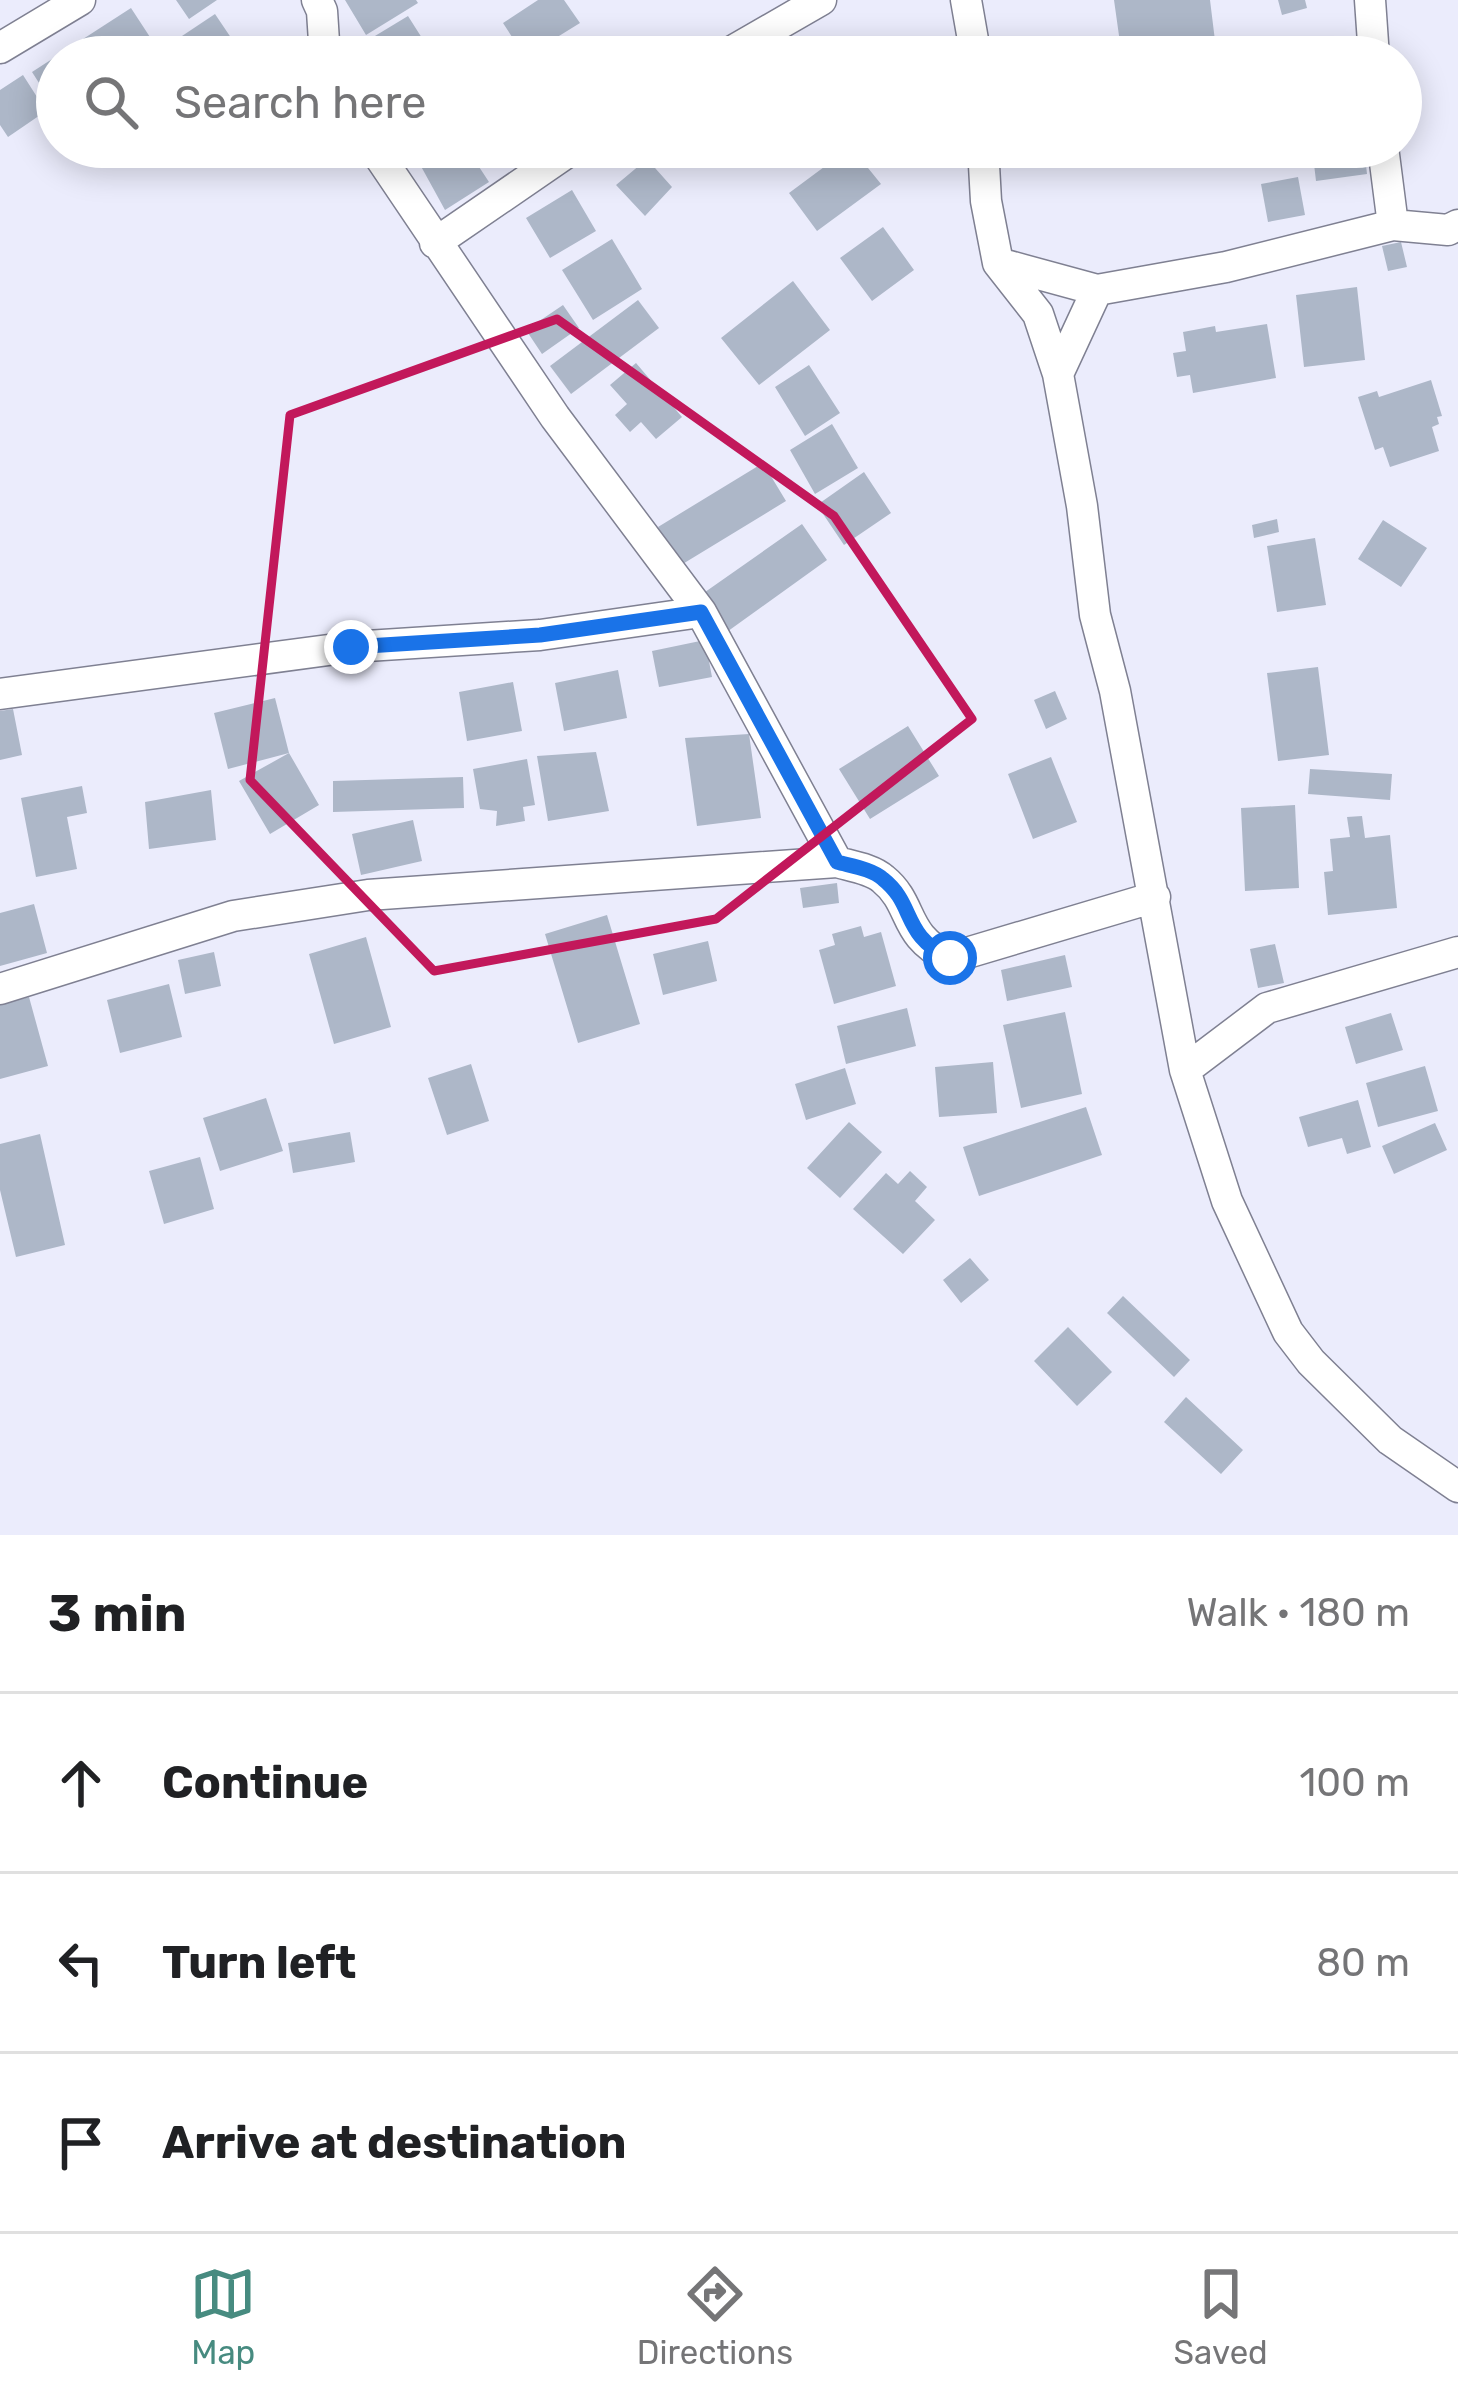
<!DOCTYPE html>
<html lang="en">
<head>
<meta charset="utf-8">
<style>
	:root { --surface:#fff; --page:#f6f6f6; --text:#202124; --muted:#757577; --line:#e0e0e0; --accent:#478b80 }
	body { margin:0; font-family:Rubik,sans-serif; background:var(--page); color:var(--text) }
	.stop { position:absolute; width:36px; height:36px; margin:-27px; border:9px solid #1a73e8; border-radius:50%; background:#fff }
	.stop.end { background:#1a73e8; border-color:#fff; box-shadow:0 3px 12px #0008 }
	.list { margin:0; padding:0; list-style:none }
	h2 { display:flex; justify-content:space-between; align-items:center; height:156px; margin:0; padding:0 48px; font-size:51px }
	h2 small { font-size:39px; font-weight:400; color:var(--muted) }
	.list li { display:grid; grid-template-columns:78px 1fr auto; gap:36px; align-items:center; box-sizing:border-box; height:180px; padding:0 48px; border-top:3px solid var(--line) }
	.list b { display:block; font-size:45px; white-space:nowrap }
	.list em { font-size:39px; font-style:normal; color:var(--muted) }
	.icon { flex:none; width:66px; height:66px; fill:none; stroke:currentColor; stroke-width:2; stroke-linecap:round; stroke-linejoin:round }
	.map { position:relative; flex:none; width:1458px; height:1535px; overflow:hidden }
	.search { position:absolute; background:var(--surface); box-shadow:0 6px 30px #0003; left:36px; right:36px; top:36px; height:132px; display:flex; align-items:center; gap:30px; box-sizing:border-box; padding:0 42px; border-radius:66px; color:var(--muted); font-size:45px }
	.sheet { height:696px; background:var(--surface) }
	nav { display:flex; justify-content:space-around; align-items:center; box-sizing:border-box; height:168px; border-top:3px solid var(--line); background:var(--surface); font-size:33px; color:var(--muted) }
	nav a { display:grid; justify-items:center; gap:6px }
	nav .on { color:var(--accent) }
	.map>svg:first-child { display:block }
	.building { fill:#adb7c8 }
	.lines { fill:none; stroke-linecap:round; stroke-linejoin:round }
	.minor-casing { stroke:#7f8092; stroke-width:33 }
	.minor { stroke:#fff; stroke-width:30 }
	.route { stroke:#1a73e8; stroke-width:15 }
	.marked { fill:none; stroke:#c2185b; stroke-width:9; stroke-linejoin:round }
</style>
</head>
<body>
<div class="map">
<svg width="1458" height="1535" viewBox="0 0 1458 1535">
	<rect width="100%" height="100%" fill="#ebecfc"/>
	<path class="building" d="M 176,0 L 217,0 L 189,19 Z
		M 345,0 L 416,0 L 418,3 L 366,35 Z
		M 538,0 L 564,0 L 580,23 L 525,57 L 503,23 Z
		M 1114,0 L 1210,0 L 1217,57 L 1122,57 Z
		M 1278,0 L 1305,0 L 1307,8 L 1282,15 Z
		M 131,8 L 163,57 L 57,57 L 57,111 L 32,72 Z
		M 215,14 L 244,57 L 187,57 L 176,40 Z
		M 408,16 L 434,57 L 381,57 L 370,39 Z
		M 23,75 L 46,111 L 8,137 L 0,125 L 0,90 Z
		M 438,147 L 466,147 L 489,182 L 445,210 L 417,159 Z
		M 851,147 L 881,184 L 817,231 L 789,193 Z
		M 1312,147 L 1364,147 L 1367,174 L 1316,181 Z
		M 647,159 L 672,187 L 645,216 L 616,185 Z
		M 1298,177 L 1305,215 L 1268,222 L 1261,184 Z
		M 572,190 L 596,231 L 550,258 L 526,218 Z
		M 883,227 L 914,270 L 872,301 L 840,258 Z
		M 612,239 L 642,289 L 593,320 L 562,270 Z
		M 1401,242 L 1407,267 L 1388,271 L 1382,246 Z
		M 793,281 L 830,330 L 759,385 L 721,338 Z
		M 1357,287 L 1365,360 L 1304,367 L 1296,295 Z
		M 638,300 L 659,328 L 571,394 L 550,366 Z
		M 563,305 L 579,328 L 542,354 L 526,330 Z
		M 1267,324 L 1276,378 L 1193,393 L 1190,375 L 1177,377 L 1173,353 L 1186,351 L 1183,332 L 1215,326 L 1216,332 Z
		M 636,363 L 682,417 L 656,439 L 641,422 L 630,432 L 615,415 L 627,404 L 610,385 Z
		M 809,365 L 840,413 L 805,436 L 775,387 Z
		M 1431,380 L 1442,416 L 1437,417 L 1439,424 L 1432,427 L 1439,451 L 1390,467 L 1383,447 L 1375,450 L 1358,397 L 1377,391 L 1379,397 Z
		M 832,424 L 858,468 L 815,494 L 790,450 Z
		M 763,463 L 786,501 L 681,565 L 658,527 Z
		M 864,472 L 891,513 L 844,545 L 817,505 Z
		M 1277,519 L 1279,532 L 1254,538 L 1252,525 Z
		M 1383,520 L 1427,548 L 1401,587 L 1358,559 Z
		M 802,524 L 827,560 L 724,634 L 698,597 Z
		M 1315,538 L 1326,605 L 1277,612 L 1267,546 Z
		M 705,640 L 712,677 L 659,687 L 652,651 Z
		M 1318,667 L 1329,755 L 1278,761 L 1267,673 Z
		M 618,670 L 627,718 L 564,731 L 555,683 Z
		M 513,682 L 522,731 L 467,741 L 459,692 Z
		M 1055,691 L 1067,719 L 1046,729 L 1034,700 Z
		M 275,698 L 289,753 L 228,769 L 214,713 Z
		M 13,709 L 22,755 L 0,760 L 0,711 Z
		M 908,726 L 939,776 L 870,819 L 839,769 Z
		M 749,734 L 761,818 L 697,826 L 685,738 Z
		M 596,752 L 609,811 L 548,821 L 537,756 Z
		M 289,753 L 319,805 L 270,834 L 239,781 Z
		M 1051,757 L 1077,822 L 1033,839 L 1008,774 Z
		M 527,759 L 535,805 L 523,807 L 525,821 L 496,826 L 497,811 L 480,809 L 473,769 Z
		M 1310,769 L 1392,774 L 1390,800 L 1308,794 Z
		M 463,777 L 464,808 L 333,812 L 333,781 Z
		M 82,786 L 87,813 L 67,817 L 77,869 L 36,877 L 21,798 Z
		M 211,790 L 216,840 L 149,849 L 145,802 Z
		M 1295,805 L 1299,888 L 1245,891 L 1241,808 Z
		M 1362,816 L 1365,838 L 1390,835 L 1397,908 L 1328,915 L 1324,872 L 1333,871 L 1330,839 L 1350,837 L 1347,817 Z
		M 413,820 L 422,861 L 361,875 L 352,834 Z
		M 837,883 L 839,903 L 803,908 L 800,888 Z
		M 34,904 L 47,953 L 0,966 L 0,913 Z
		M 607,915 L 640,1024 L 578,1043 L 545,934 Z
		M 861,926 L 864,937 L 881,932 L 896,986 L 834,1004 L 819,950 L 835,945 L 832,934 Z
		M 366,937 L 391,1027 L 334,1044 L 309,954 Z
		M 708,941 L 717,981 L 663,995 L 653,954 Z
		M 1275,944 L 1284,983 L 1258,988 L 1250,949 Z
		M 214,952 L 221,986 L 185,994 L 178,960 Z
		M 1065,955 L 1072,987 L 1007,1001 L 1001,970 Z
		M 169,984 L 182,1037 L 120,1053 L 107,1000 Z
		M 29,997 L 48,1066 L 0,1079 L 0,1005 Z
		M 907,1008 L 916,1046 L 846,1064 L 837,1026 Z
		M 1065,1012 L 1082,1094 L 1021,1108 L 1003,1025 Z
		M 1391,1013 L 1403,1050 L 1356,1064 L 1345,1027 Z
		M 993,1062 L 997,1113 L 939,1117 L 935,1067 Z
		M 471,1064 L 489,1121 L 447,1135 L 428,1078 Z
		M 1425,1066 L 1438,1111 L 1378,1127 L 1366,1083 Z
		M 845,1068 L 856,1104 L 806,1120 L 795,1084 Z
		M 266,1098 L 283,1151 L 220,1171 L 203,1118 Z
		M 1358,1100 L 1371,1147 L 1347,1154 L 1342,1138 L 1308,1147 L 1299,1117 Z
		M 1086,1107 L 1102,1155 L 979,1196 L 963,1147 Z
		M 849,1122 L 882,1152 L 840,1198 L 807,1168 Z
		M 1435,1123 L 1447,1150 L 1394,1174 L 1382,1146 Z
		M 350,1132 L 355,1162 L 293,1173 L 288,1143 Z
		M 40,1134 L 65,1245 L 16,1257 L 0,1190 L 0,1144 Z
		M 200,1157 L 214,1209 L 164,1224 L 149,1171 Z
		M 910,1171 L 927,1187 L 915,1201 L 935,1220 L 903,1254 L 853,1209 L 886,1173 L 898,1184 Z
		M 970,1258 L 989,1280 L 961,1303 L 943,1280 Z
		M 1123,1296 L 1190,1360 L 1174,1377 L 1107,1313 Z
		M 1068,1327 L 1112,1372 L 1077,1406 L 1034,1361 Z
		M 1186,1397 L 1243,1450 L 1221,1474 L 1164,1422 Z"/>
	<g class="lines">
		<g class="minor-casing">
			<path id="minor" d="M 317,0 L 322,11 L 325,57
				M 966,0 L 976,57
				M 1370,0 L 1374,57
				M 0,48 L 80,0
				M 722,57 L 821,0
				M 373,147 L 555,417 L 701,612 L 837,862
				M 983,147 L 986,201 L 998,263 L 1038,314 L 1058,374 L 1082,506 L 1095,615 L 1115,691 L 1185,1070 L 1227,1201 L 1288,1332 L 1311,1362 L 1390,1440 L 1458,1487
				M 1383,147 L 1393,225
				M 435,243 L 575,147
				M 998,263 L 1097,290 L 1226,267 L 1393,225 L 1448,230 L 1458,225
				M 1058,374 L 1097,290
				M 0,694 L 351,647 L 540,635 L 701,612
				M 0,989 L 233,916 L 368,895 L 837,862 C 851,866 872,869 883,879 C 915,905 901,935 950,958 L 1155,897
				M 1185,1070 L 1267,1008 L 1458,952"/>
		</g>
		<use href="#minor" class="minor"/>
	</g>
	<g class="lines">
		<path class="route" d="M 351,647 L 540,635 L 701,612 L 837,862 C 851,866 872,869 883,879 C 916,905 901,935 950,958"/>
	</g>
	<path class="marked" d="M 557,319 L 834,516 L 972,719 L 716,919 L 434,971 L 250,780 L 290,415 Z"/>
</svg>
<div class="stop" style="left:950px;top:958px"></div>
<div class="stop end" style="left:351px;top:647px"></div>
<div class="search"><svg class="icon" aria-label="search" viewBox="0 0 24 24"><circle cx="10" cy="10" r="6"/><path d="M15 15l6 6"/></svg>Search here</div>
</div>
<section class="sheet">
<h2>3 min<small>Walk · 180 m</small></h2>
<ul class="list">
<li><svg class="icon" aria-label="ahead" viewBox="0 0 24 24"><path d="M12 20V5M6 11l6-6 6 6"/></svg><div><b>Continue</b></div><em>100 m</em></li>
<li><svg class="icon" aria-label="left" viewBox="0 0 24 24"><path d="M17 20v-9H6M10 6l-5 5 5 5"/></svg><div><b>Turn left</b></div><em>80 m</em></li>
<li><svg class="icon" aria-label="arrive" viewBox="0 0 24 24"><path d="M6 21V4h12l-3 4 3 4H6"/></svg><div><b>Arrive at destination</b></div></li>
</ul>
</section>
<nav>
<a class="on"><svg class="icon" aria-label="map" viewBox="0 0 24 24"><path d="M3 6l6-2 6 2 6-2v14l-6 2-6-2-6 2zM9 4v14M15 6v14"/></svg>Map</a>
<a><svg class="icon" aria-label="directions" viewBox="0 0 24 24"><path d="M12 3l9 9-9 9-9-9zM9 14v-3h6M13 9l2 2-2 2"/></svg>Directions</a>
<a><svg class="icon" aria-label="saved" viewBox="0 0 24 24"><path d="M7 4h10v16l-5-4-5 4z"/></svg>Saved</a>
</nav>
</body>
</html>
